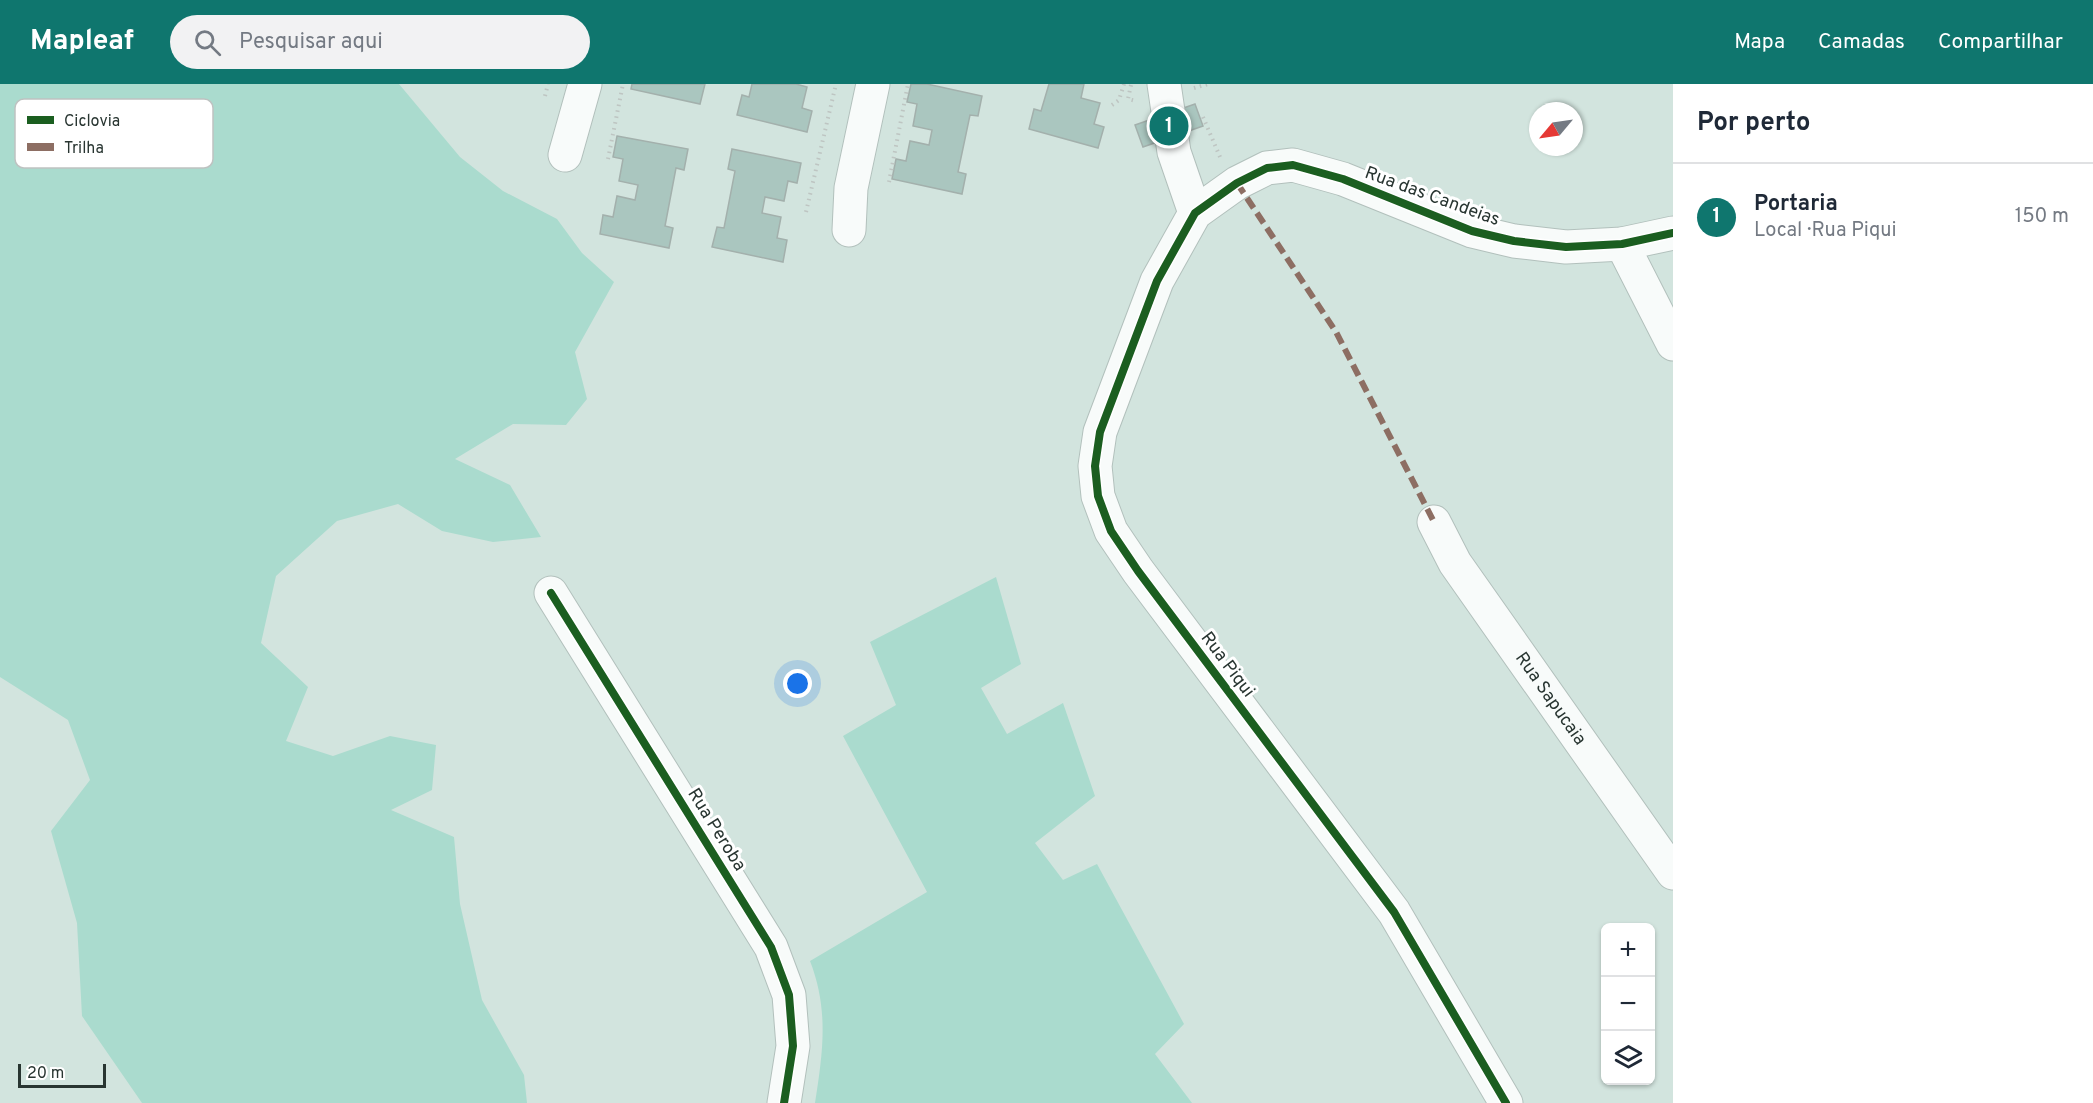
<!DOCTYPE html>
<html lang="pt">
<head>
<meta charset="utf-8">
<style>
	:root { --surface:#fff; --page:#f2f2f3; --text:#1f2937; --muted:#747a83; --line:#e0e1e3; --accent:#0f766e }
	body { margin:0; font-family:Overpass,sans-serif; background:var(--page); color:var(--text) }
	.controls { position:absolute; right:18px; bottom:18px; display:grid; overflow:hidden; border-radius:9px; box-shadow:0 2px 4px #0004 }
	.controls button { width:54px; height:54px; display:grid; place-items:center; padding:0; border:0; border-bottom:2px solid var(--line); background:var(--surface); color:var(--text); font:30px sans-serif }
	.compass { position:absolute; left:1529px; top:18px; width:54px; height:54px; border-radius:50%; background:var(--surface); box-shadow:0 2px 4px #0004; rotate:241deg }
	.scale { position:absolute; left:18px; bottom:15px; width:88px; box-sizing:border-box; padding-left:6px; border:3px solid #283531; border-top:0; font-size:16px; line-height:21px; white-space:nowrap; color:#283531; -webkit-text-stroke:4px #fff; paint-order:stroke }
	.you { position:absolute; left:798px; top:600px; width:21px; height:21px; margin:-15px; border:4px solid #fff; border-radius:50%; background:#1a73e8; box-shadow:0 0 0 9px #1a73e833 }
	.badge { display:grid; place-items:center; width:39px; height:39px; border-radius:50%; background:var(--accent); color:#fff; font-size:20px; font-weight:700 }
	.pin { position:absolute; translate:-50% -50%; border:3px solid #fff; box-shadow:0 2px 6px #0006 }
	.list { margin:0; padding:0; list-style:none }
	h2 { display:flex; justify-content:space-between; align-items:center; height:78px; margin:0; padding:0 24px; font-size:26px }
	h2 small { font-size:20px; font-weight:400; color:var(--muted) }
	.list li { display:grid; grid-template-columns:39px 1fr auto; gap:18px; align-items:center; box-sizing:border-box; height:108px; padding:0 24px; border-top:2px solid var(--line) }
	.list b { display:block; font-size:22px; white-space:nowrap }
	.list p { margin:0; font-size:20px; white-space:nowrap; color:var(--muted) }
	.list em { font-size:20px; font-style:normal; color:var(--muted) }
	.icon { flex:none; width:33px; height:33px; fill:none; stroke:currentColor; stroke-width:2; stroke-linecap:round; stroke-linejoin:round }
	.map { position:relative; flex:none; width:1673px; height:1019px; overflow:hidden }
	header { display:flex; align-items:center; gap:36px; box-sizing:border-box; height:84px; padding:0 30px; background:var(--accent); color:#fff }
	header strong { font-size:28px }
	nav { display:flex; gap:33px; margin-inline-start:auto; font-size:21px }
	.search { width:420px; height:54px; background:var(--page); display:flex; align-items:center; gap:15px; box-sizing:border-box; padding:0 21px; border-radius:33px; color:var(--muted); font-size:22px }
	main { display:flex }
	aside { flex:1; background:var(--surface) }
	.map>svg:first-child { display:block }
	.green { fill:#aadbce }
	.building { fill:#aac6bf; stroke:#a3b0ac; stroke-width:1.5 }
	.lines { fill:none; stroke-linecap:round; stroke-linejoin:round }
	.minor-casing { stroke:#b2c0bc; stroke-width:35 }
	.path { stroke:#bec5c2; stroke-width:4; stroke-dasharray:1.5 4.5; stroke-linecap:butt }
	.minor { stroke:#f8fbfa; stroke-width:33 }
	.quiet { stroke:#8d6e63; stroke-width:6; stroke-dasharray:12 6; stroke-linecap:butt }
	.cycleway-casing { stroke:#fff; stroke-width:11 }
	.cycleway { stroke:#1b5e20; stroke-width:8 }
	.labels { text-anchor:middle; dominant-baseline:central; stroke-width:6; stroke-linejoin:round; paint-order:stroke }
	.street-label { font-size:18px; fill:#283531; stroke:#fff }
	.key { fill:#fff; stroke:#bec2c1; stroke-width:1.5 }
	.key-label { font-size:16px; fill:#283531 }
</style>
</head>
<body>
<header>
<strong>Mapleaf</strong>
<div class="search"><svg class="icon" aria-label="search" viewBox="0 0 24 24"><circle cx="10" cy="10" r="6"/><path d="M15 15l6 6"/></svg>Pesquisar aqui</div>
<nav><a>Mapa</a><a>Camadas</a><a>Compartilhar</a></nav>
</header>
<main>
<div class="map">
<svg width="1673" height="1019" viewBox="0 0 1673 1019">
	<rect width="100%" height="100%" fill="#d2e4de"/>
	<path class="green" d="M 0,0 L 399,0 L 460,73 L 503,107 L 557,135 L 582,169 L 614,198 L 575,268 L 587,315 L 566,341 L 513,340 L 455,375 L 510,401 L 541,453 L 493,458 L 442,447 L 398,420 L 337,437 L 276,492 L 261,559 L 308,603 L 286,657 L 333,672 L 390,652 L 436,661 L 432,706 L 391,726 L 454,753 L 460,820 L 482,916 L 524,991 L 527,1019 L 142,1019 L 82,932 L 77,839 L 51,747 L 90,696 L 68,636 L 0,593 Z
		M 996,493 L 1021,580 L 981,604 L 1007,650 L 1063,619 L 1095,712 L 1035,759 L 1063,796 L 1097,780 L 1184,940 L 1155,970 L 1192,1019 L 815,1019 C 823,968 829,926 810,877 L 927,808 L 843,652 L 896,621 L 870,558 Z"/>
	<path class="building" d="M 632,0 L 705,0 L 700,20 L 631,5 Z
		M 752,0 L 796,0 L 807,3 L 802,24 L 812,27 L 807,48 L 737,31 L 742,11 L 749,13 Z
		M 911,0 L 927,0 L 982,12 L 978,32 L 970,31 L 958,88 L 966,90 L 962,110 L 892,95 L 896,75 L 906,77 L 910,57 L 929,61 L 932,46 L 913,42 L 917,20 L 907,18 Z
		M 1049,0 L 1084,0 L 1081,14 L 1100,19 L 1094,40 L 1104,43 L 1098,64 L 1029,45 L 1034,25 L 1041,27 Z
		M 1195,20 L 1203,42 L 1143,63 L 1135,41 Z
		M 617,52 L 688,65 L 684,86 L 676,84 L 665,142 L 673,144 L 669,164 L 600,150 L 603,131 L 613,133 L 617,112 L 635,116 L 638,101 L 619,97 L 623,75 L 613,73 Z
		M 732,65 L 801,79 L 797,99 L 788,97 L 784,117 L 765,113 L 762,129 L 781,133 L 777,154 L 787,156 L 783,178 L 712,163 L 717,143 L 724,144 L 735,87 L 728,85 Z"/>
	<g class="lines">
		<g class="minor-casing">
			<g id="minor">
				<path d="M 1164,0 L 1174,68 L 1195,129"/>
				<path d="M 565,71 L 585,0"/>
				<path d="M 849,146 L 851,104 L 873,0"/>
				<path d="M 1622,160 L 1673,260"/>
				<path id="s1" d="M 1434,438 L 1455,479 L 1673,789"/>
				<path d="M 551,509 L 771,863 L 789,911 L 793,962 L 784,1019"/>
				<path d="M 1506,1019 L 1394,828 L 1138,487 L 1111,447 L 1098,412 L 1095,382 L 1100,348 L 1157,197 L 1195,129 L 1237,99 L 1267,84 L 1293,81 L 1343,95 L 1472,147 L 1514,157 L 1566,163 L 1622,160 L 1673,149"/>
			</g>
		</g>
		<path class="path" d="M 1131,1 L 1128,15 L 1136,17
			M 1194,4 L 1208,0
			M 545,12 L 548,0
			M 1112,21 L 1119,16 L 1124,0
			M 1203,33 L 1220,73
			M 608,75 L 623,0
			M 889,98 L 908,0
			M 806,128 L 836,0"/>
		<use href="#minor" class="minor"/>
		<path class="quiet" d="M 1237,99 L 1336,248 L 1434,438"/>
		<g class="cycleway-casing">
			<path id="cycleway" d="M 551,509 L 771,863 L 789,911 L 793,962 L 784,1019
				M 1506,1019 L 1394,828 L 1138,487 L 1111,447 L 1098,412 L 1095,382 L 1100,348 L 1157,197 L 1195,129 L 1237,99 L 1267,84 L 1293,81 L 1343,95 L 1472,147 L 1514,157 L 1566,163 L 1622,160 L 1673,149"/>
		</g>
		<use href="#cycleway" class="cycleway"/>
	</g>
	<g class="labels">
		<g class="street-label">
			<text transform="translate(1432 113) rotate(20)">Rua das Candeias</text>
			<text transform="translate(1227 581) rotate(53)">Rua Piqui</text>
			<text stroke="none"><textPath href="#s1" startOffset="212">Rua Sapucaia</textPath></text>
			<text transform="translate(716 746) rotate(58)">Rua Peroba</text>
		</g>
	</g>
	<rect x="15" y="15" width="198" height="69" rx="9" class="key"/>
	<rect x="27" y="32" width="27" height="8" fill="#1b5e20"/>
	<rect x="27" y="59" width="27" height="8" fill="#8d6e63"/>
	<g class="key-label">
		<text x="64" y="42">Ciclovia</text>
		<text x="64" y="69">Trilha</text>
	</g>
</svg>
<div class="controls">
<button>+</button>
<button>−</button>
<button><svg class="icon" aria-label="layers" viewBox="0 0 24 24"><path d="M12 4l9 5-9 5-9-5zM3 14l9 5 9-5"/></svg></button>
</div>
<svg class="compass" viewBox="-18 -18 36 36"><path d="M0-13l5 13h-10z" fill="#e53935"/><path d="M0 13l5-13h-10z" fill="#747a83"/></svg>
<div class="scale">20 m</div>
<div class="you"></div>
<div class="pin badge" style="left:1169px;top:42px">1</div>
</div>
<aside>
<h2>Por perto<small></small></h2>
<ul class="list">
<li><span class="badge">1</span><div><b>Portaria</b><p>Local · Rua Piqui</p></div><em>150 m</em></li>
</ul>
</aside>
</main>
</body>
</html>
